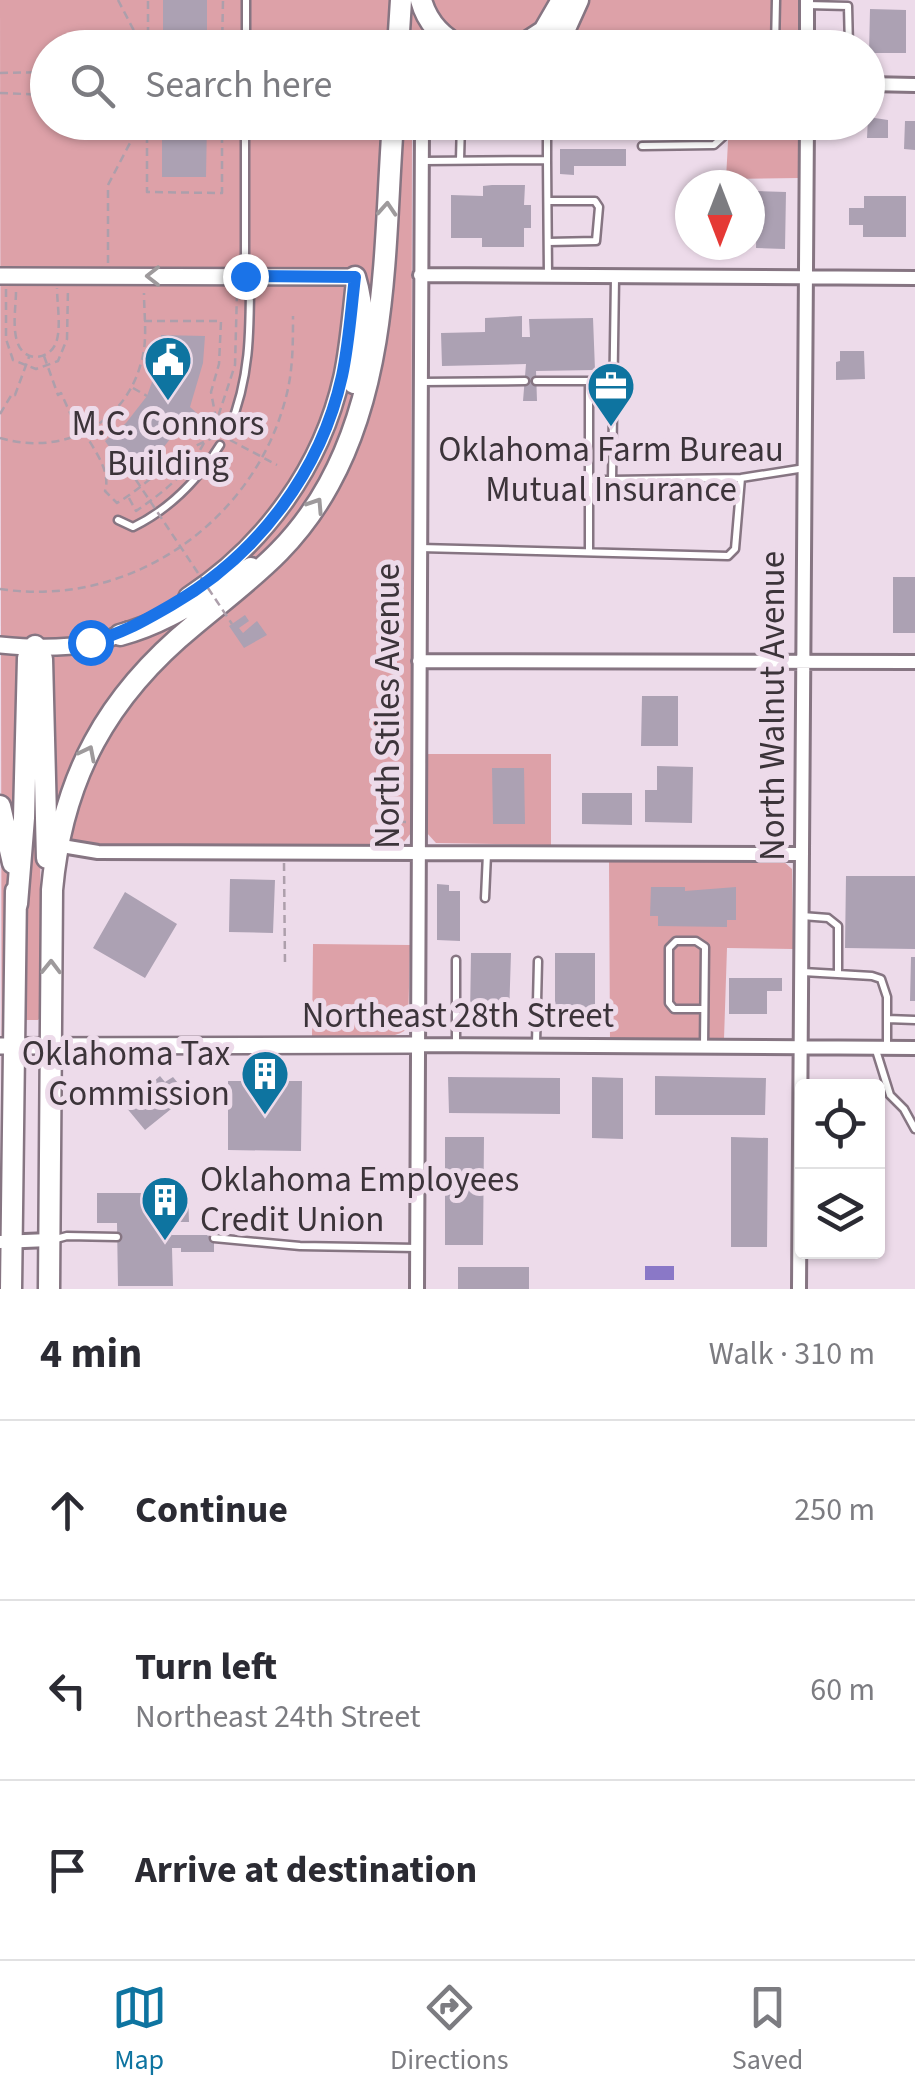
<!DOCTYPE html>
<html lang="en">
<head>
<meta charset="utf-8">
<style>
	:root { --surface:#fff; --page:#f7f7f7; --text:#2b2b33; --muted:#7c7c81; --line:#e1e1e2; --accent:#0e74a0 }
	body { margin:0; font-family:"Source Sans 3",sans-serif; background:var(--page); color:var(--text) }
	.controls { position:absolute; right:30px; bottom:30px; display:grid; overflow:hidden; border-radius:10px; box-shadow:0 2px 8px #0004 }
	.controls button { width:90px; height:90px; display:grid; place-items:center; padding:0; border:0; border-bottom:2px solid var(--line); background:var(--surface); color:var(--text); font:50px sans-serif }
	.compass { position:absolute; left:675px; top:170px; width:90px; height:90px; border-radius:50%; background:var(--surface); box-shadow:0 2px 8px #0004; rotate:180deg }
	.stop { position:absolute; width:30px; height:30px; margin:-22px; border:8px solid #1a73e8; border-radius:50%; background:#fff }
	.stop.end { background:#1a73e8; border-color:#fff; box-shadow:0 2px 10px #0008 }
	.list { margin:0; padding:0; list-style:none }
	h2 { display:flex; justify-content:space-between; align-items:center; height:130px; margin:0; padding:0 40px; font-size:42px }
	h2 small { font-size:32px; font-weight:400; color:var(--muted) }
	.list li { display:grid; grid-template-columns:65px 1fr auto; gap:30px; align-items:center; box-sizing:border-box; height:180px; padding:0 40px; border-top:2px solid var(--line) }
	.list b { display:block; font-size:38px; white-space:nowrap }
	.list p { margin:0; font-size:32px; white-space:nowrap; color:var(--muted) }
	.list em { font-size:32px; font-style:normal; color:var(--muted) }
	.icon { flex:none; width:55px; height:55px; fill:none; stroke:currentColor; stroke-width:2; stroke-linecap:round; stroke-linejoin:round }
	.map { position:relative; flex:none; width:915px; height:1289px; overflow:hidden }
	.search { position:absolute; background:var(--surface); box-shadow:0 2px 8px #0004; left:30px; right:30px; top:30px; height:110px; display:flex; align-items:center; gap:25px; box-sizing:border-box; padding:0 35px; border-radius:55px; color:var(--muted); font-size:38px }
	.sheet { height:670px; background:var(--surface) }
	nav { display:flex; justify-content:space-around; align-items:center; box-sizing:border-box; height:140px; border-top:2px solid var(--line); background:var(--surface); font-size:28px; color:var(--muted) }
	nav a { display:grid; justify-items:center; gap:5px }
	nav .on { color:var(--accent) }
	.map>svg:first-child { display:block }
	.green { fill:#dda1a8 }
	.water { fill:#8a78c7 }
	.building { fill:#aca1b3 }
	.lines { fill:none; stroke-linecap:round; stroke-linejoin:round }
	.service-casing { stroke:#867582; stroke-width:11 }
	.minor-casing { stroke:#867582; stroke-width:18 }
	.tertiary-casing { stroke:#867582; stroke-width:20 }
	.primary-casing { stroke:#867582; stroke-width:25 }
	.path { stroke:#ad9fab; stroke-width:2.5; stroke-dasharray:8 5; stroke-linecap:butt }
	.service { stroke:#fff; stroke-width:6 }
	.minor { stroke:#fff; stroke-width:12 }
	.tertiary { stroke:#fff; stroke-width:15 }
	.primary { stroke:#fff; stroke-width:20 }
	.path-bridge { stroke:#ad9fab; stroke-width:2.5; stroke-dasharray:8 5; stroke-linecap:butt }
	.oneway { stroke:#9e9a9c }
	.route { stroke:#1a73e8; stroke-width:12 }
	.labels { text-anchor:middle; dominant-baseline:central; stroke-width:10; stroke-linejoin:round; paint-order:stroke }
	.poi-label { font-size:35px; fill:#3c343a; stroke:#eddbea }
	.street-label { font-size:35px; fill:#3c343a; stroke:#eddbea }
</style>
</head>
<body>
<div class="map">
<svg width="915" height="1289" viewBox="0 0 915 1289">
	<rect width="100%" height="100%" fill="#eddbea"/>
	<path class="green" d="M 0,0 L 799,0 L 798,47 L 48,48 L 48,122 L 412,123 L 411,833 L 403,843 L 392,845 L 40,845 L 42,1016 L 38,1020 L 3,1020 L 2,1289 Z
		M 729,123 L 798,123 L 799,178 L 726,179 Z
		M 427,754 L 551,754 L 551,845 L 436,843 L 427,833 L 425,825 Z
		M 609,861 L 776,861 L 784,862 L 792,869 L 793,949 L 727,948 L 724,1039 L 610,1039 Z
		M 313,944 L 410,945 L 408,1028 C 390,1045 338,1037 312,1037 Z"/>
	<path class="water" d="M 645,1266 L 674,1266 L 674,1280 L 645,1280 Z"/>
	<path class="building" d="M 163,0 L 207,0 L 207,48 L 163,48 Z
		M 870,9 L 906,10 L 906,53 L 869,53 Z
		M 868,117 L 888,120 L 888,138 L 867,138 Z
		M 905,121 L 915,121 L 915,150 L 904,149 Z
		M 162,122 L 207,122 L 206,177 L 162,177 Z
		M 561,122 L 596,122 L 596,130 L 570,130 L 570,138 L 561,138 Z
		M 618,122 L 722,122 L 722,130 L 618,130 Z
		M 560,149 L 626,149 L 626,166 L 574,166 L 574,175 L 560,174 Z
		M 492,185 L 525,185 L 524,205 L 531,205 L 531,228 L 524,228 L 524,247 L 482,247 L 482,238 L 451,238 L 451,195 L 483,196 L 483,186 Z
		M 757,191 L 786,192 L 785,249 L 756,248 Z
		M 864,196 L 906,196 L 906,237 L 863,237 L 863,225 L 849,225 L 849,208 L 864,208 Z
		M 522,316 L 522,337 L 530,337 L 529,319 L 593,318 L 595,370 L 536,371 L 537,401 L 523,401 L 526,364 L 442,366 L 441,333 L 485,332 L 485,318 Z
		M 161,335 L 205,336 L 203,363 L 190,407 L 200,416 L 193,428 L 180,426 L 160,452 L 130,477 L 105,441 L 126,423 L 147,396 L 157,368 Z
		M 840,351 L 864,351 L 865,379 L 836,380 L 836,362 L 840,361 Z
		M 893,577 L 915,577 L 915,633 L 893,633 Z
		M 245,615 L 249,621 L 239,628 L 243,633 L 257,621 L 267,635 L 244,648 L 229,626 Z
		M 642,696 L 678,696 L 678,746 L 641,746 Z
		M 657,766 L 693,767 L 692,823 L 645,822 L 645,790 L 657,790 Z
		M 492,768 L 524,768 L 525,824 L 493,824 Z
		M 582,793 L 632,793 L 632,825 L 582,824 Z
		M 846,876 L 915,876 L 915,949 L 845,948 Z
		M 230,879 L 275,880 L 273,933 L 229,932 Z
		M 437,884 L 449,885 L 449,891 L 460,891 L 460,941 L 437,940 Z
		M 651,887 L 685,887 L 685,891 L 736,887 L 736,920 L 727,920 L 727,927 L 658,926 L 658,916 L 650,916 Z
		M 125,892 L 177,924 L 145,978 L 93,948 Z
		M 471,953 L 511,953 L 509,1016 L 470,1016 Z
		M 555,953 L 595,953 L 595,1016 L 555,1016 Z
		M 911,957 L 915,957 L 915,1001 L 910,1001 Z
		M 729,978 L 782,978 L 782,991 L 767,991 L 767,1014 L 729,1014 Z
		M 160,1076 L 165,1082 L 173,1077 L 183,1089 L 176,1094 L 181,1101 L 145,1130 L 125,1106 Z
		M 655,1076 L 766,1078 L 765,1115 L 655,1115 Z
		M 448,1077 L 560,1078 L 560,1114 L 449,1113 Z
		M 592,1077 L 623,1078 L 623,1139 L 592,1138 Z
		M 830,1080 L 859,1080 L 859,1086 L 830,1086 Z
		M 228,1081 L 302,1081 L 301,1151 L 228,1150 Z
		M 445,1137 L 484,1137 L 483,1245 L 445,1245 Z
		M 731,1137 L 768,1138 L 767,1247 L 731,1247 Z
		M 97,1193 L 188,1193 L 189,1222 L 172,1222 L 172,1235 L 214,1235 L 214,1252 L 181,1252 L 181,1248 L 172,1248 L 173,1286 L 118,1286 L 117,1223 L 97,1223 Z
		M 458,1267 L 529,1267 L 529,1289 L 458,1289 Z"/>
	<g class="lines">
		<g class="service-casing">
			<path id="service" d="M 807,5 L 848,6 L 849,48
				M 246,46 L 246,0
				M 775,48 L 776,0
				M 547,122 L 547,160
				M 642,146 L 714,145 L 725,135 L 726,122
				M 460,160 L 461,122
				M 423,161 L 547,160 L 548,276
				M 548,201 L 595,201 L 599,207 L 596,241 L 548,242
				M 245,275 L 245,122
				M 615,278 L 612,480 L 741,478 L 805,468
				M 536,381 L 589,381 L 589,552
				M 421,382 L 525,381
				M 229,429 C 250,379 250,332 250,278
				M 588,480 L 612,480
				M 118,520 L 133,527 C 170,509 198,480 220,445
				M 420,548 L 728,556 L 735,549 L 741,478
				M 485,898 L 487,854
				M 802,916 L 828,918 L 838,926 L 838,974
				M 803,972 L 872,976 L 881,979 L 887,997 L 887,1046
				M 887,1019 L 915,1020
				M 456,1044 L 456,960
				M 536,1044 L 538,961
				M 704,1046 L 705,947 L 696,941 L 676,941 L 669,948 L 669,1003 L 674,1009 L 704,1009
				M 875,1047 L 890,1095 L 904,1109 L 915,1129
				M 214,1238 L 300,1246 L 417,1248
				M 56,1239 L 67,1236 L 117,1237"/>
		</g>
		<g class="minor-casing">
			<path id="minor" d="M 807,48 L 807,0
				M 868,84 L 915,85
				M 420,275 L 915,278
				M 419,661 L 915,662
				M 56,845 L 98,852 L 802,854
				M 417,1045 L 915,1048
				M 0,1242 L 49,1240
				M 417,1289 L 422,122
				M 799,1289 L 807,122"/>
		</g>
		<g class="tertiary-casing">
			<path id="tertiary" d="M 0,276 L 355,277 C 351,310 349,343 342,376 C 322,466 265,545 187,596
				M 0,645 C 40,649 93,650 128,630
				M 0,1046 L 417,1045"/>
		</g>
		<g class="primary-casing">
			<path id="primary" d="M 421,0 C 427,22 442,38 463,48
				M 398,48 L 401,0
				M 518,48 L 544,31 L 562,0
				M 548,48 L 564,31 L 578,0
				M 354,383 C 363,346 366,313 355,277
				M 120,635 C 170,622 206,593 251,568
				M 0,806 L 13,863
				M 17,904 L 24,818 L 28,658 L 35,646 L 42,659 L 47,858
				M 11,1289 L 16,891
				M 49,1289 L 52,890 C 62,778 107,696 194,625 C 249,579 293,550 329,484 C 389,375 384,244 393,122"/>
		</g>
		<path class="path" d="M 118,0 L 143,48
			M 148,48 L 148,0
			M 222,48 L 223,0
			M 0,73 L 48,72
			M 0,93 L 48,95
			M 147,122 L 147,192 L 222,193 L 222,122
			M 108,263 L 108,185 L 141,122
			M 6,289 L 6,339 L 13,360 L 36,369 L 58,361 L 67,339 L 68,288
			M 16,292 C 16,311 7,354 35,357 C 43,357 51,353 55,345 C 62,331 57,304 57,288
			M 144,321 L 221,321 L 219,364 L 211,392 L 219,435
			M 44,356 L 58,395 L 61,393 L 71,415 L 74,414 C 83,437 113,466 105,491 L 117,503 C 152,482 175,452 213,438
			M 133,388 L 147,396
			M 0,414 L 12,394 L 15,395 L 29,357
			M 0,438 C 61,456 124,426 141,363 C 148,341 144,316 144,293
			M 230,440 L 277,465
			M 129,498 L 136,511 C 164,492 190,471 205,441 L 199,423 L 217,420 L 235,365 L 237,292
			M 0,589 C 131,609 257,520 287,393 C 293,368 293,342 293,316
			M 379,813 L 386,821 L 385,840
			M 386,821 L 406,822
			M 284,863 L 285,966"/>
		<use href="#service" class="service"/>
		<use href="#minor" class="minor"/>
		<use href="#tertiary" class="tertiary"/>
		<use href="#primary" class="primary"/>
		<path class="path-bridge" d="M 148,463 L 152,467 L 136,480 L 232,624"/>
	</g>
	<defs><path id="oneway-chevron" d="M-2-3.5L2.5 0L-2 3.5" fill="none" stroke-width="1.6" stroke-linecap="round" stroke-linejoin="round" transform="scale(2.5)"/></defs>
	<g class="oneway">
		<use href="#oneway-chevron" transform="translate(387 209) rotate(-86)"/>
		<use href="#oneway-chevron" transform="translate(153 276) rotate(-180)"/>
		<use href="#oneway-chevron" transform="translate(316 505) rotate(-57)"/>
		<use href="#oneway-chevron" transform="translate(88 753) rotate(-63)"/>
		<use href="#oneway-chevron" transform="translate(51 967) rotate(-89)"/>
	</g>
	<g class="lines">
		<path class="route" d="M 90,642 C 122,634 145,620 173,604 C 258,555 321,471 342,376 C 349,343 351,310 355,277 L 245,276"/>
	</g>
	<defs>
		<g id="civic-pin" transform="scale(2.5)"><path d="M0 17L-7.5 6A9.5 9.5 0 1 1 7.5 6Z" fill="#0e74a0" stroke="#eddbea"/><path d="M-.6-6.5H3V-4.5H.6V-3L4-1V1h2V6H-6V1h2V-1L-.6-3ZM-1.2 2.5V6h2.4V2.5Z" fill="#fff"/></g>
		<g id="office-pin" transform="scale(2.5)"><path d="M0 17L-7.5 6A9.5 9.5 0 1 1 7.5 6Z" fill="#0e74a0" stroke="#eddbea"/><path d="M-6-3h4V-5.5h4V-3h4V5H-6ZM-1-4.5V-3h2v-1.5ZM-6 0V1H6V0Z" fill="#fff"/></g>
		<g id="building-pin" transform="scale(2.5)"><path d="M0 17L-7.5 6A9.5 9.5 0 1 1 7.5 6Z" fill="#0e74a0" stroke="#eddbea"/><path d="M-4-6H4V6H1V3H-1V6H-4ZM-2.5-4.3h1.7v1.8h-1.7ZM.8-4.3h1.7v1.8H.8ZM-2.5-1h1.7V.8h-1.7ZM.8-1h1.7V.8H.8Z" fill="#fff"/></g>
	</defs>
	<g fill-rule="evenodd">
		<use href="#civic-pin" x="168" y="360"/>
		<use href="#office-pin" x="611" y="386"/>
		<use href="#building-pin" x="265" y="1074"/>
		<use href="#building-pin" x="165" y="1200"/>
	</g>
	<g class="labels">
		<g class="poi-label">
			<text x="168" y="424">M.C. Connors<tspan x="168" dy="40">Building</tspan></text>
			<text x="611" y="450">Oklahoma Farm Bureau<tspan x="611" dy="40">Mutual Insurance</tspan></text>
			<text x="230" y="1054" text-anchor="end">Oklahoma Tax<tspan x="230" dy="40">Commission</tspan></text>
			<text x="200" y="1180" text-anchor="start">Oklahoma Employees<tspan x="200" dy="40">Credit Union</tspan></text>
		</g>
		<g class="street-label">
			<text transform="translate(388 706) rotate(-90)">North Stiles Avenue</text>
			<text transform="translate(773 706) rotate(-90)">North Walnut Avenue</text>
			<text x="458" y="1016">Northeast 28th Street</text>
		</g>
	</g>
</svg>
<div class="controls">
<button><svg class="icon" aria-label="locate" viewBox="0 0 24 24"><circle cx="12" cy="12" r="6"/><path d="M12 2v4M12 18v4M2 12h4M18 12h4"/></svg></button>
<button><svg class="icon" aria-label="layers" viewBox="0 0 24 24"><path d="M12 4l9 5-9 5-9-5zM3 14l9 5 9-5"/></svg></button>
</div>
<svg class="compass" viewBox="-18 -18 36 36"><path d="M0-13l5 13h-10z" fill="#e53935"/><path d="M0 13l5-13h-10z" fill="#7c7c81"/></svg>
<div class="stop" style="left:90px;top:642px"></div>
<div class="stop end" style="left:245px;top:276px"></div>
<div class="search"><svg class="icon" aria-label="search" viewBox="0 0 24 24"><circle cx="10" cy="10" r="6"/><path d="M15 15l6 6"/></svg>Search here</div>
</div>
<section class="sheet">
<h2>4 min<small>Walk · 310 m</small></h2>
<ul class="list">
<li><svg class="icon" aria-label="ahead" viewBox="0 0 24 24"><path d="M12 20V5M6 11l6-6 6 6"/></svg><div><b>Continue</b></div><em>250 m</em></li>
<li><svg class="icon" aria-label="left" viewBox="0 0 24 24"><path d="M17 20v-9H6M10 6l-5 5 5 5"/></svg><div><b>Turn left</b><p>Northeast 24th Street</p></div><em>60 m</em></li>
<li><svg class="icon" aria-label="arrive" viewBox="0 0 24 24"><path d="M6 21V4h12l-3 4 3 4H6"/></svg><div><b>Arrive at destination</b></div></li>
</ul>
</section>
<nav>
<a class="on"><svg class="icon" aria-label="map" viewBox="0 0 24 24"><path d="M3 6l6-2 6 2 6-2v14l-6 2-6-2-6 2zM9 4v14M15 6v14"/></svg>Map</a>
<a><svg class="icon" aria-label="directions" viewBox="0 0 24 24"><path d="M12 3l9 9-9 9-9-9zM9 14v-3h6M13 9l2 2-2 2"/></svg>Directions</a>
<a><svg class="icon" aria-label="saved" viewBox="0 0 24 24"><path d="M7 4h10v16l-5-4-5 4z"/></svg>Saved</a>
</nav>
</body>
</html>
